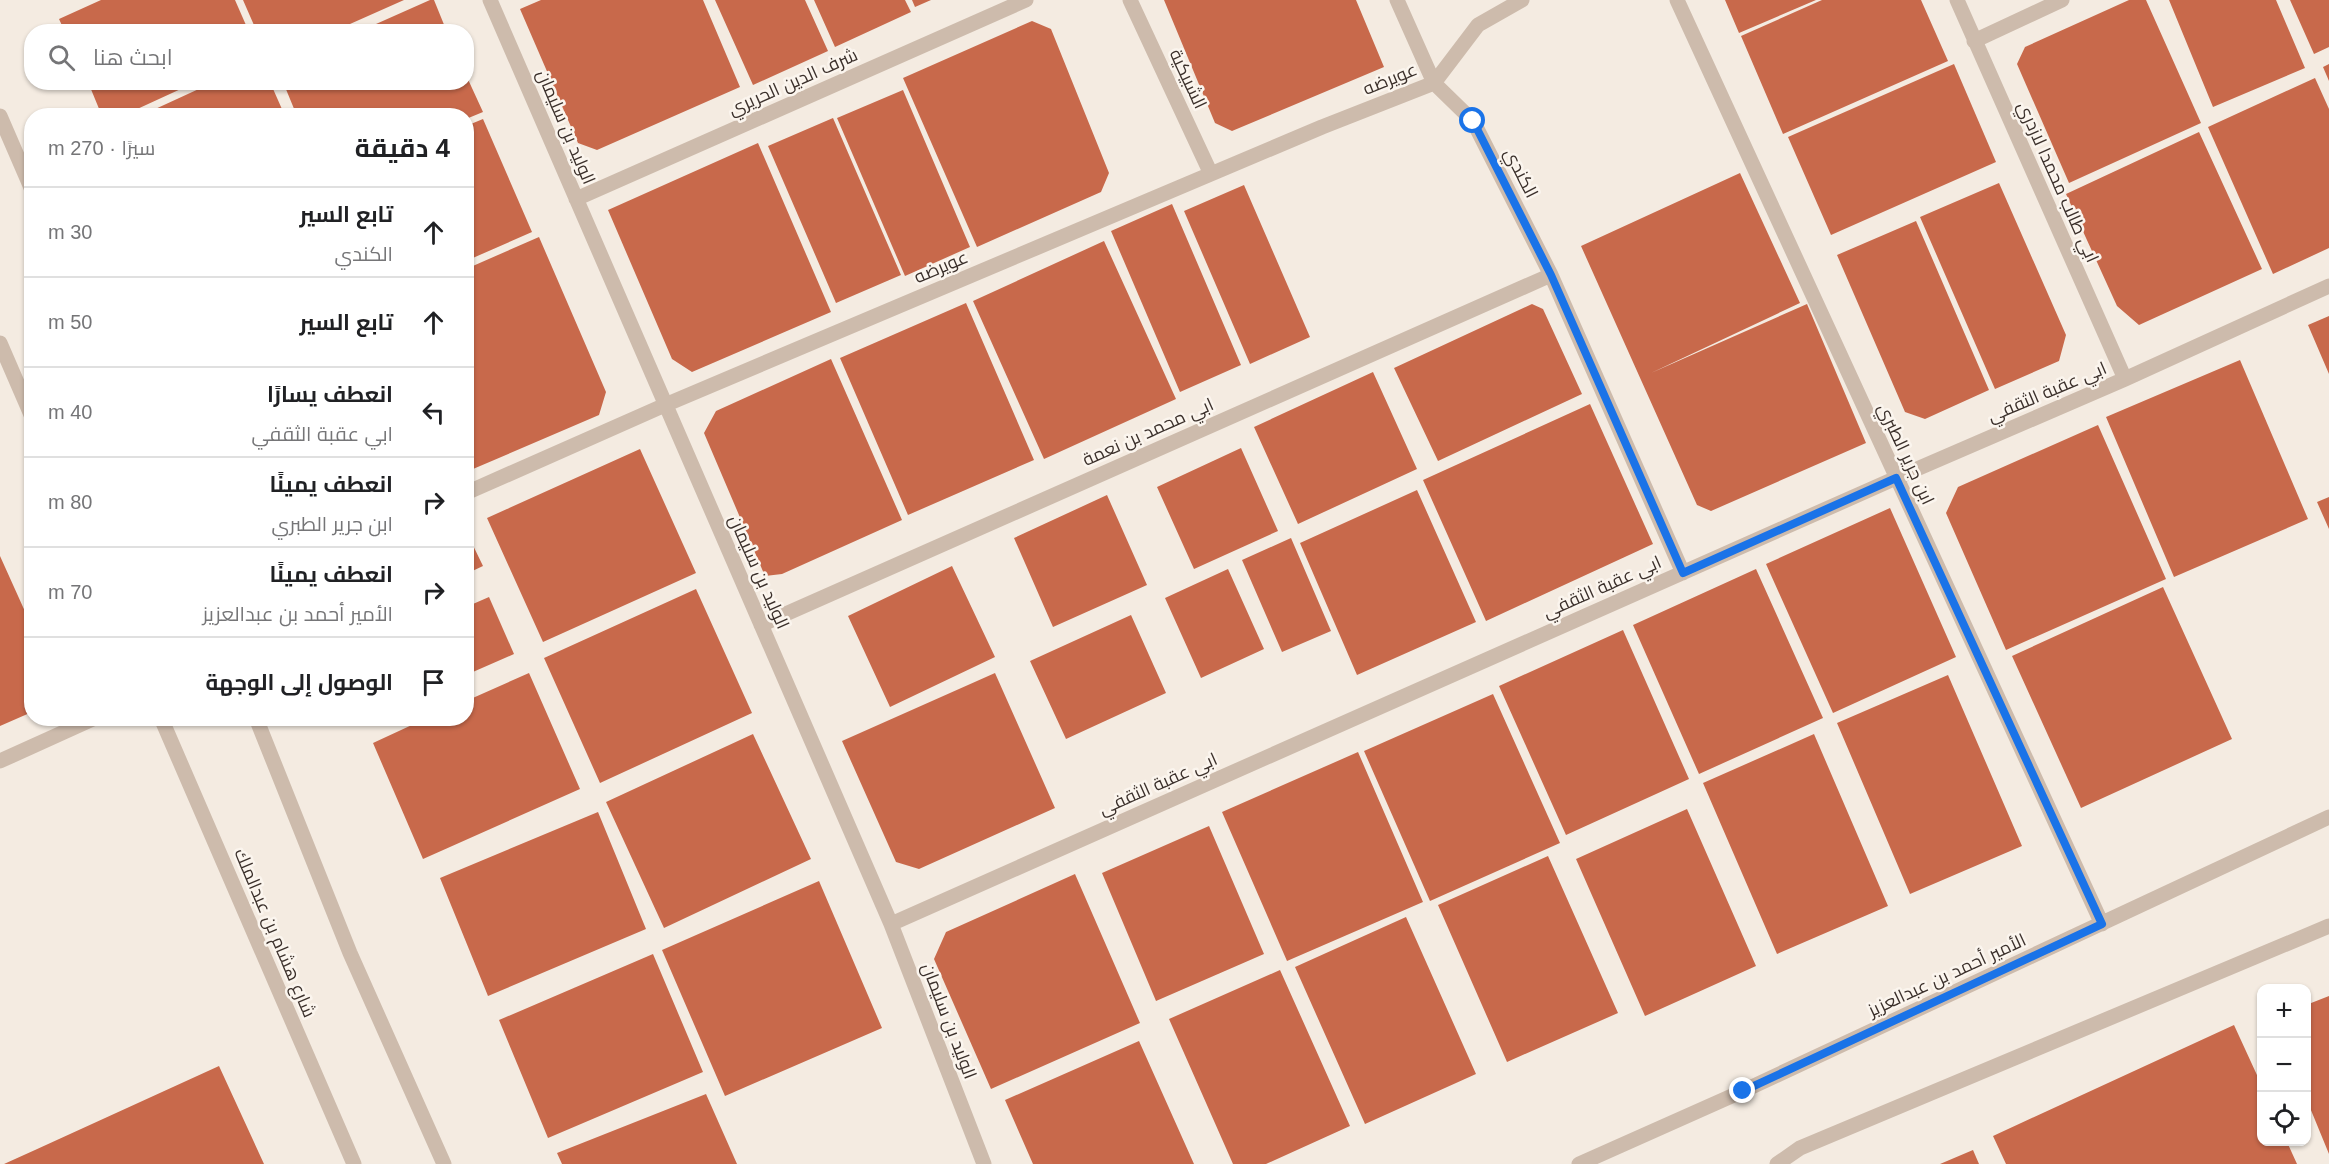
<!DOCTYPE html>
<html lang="ar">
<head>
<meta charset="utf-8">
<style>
	:root { --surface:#fff; --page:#f6f6f6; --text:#202124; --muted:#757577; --line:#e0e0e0 }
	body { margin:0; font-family:Helvetica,Cairo,sans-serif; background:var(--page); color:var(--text); direction:rtl }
	.controls { position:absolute; right:18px; bottom:18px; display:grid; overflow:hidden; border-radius:12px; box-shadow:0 2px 4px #0004 }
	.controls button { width:54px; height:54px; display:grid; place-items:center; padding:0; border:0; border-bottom:2px solid var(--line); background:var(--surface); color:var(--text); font:30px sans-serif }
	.stop { position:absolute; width:18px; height:18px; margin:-14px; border:4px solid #1a73e8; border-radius:50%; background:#fff }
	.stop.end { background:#1a73e8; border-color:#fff; box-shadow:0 2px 6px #0008 }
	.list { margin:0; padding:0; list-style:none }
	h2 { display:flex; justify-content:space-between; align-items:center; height:78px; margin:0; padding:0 24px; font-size:26px }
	h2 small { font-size:20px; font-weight:400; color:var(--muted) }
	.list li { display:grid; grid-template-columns:39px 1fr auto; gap:18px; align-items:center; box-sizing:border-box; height:90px; padding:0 24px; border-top:2px solid var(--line) }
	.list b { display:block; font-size:22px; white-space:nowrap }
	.list p { margin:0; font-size:20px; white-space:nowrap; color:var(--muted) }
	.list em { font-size:20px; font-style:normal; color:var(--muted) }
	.icon { flex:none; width:33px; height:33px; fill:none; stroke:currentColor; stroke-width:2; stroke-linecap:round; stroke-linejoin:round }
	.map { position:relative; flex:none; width:2329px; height:1164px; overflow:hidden; direction:ltr }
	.search { position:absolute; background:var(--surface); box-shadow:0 2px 4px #0004; left:24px; top:24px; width:450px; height:66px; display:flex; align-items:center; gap:15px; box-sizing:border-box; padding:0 21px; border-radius:24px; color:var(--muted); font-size:22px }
	.panel { position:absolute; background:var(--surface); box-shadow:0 2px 4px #0004; left:24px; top:108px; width:450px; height:618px; border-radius:24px; direction:rtl }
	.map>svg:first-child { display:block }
	.building { fill:#c8694b }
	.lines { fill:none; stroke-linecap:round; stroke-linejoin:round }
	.minor { stroke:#cdbbac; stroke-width:15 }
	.route { stroke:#1a73e8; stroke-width:8 }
	.labels { text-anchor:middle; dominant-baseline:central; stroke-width:5; stroke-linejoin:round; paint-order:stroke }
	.street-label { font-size:18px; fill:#3b302b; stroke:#fbf5ee }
</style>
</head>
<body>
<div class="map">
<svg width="2329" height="1164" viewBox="0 0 2329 1164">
	<rect width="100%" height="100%" fill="#f4ebe1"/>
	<path class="building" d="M 101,0 L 235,0 L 249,32 L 65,32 L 59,19 Z
		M 243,0 L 404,0 L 332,32 L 257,32 Z
		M 430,0 L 434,0 L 447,32 L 358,32 Z
		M 541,0 L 703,0 L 740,87 L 597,150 L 578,143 L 520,9 Z
		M 715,0 L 805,0 L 828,51 L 753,85 Z
		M 814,0 L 905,0 L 911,12 L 835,47 Z
		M 912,0 L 931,0 L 915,7 Z
		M 1164,0 L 1356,0 L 1384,67 L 1232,131 L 1215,123 Z
		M 1725,0 L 1816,0 L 1739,33 Z
		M 1822,0 L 1921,0 L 1948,61 L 1783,134 L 1741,36 Z
		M 2129,0 L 2146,0 L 2201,123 L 2069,183 L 2017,64 L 2025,47 Z
		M 2169,0 L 2276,0 L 2305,68 L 2213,107 Z
		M 2290,0 L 2329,0 L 2329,47 L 2314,54 Z
		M 1032,21 L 1051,29 L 1109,173 L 1101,192 L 977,247 L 903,78 Z
		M 1954,64 L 1996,162 L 1831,235 L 1788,137 Z
		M 2329,64 L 2329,81 L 2323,67 Z
		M 466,75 L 483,112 L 466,119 L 466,116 L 297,116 L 283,82 L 466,82 Z
		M 2315,78 L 2329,109 L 2329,248 L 2273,274 L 2208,127 Z
		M 88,82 L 196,82 L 122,116 L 102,116 Z
		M 214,82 L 270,82 L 285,116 L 140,116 Z
		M 903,90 L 970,247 L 905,276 L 837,118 Z
		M 833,118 L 901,275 L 836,303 L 768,146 Z
		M 483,119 L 532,232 L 466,261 L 466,126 Z
		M 2199,132 L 2262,269 L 2139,325 L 2117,306 L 2066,194 Z
		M 758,143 L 831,312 L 692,372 L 672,359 L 608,210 Z
		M 1740,173 L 1800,303 L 1651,373 L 1807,304 L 1866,443 L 1711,511 L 1697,505 L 1581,246 Z
		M 1999,183 L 2066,335 L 2059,361 L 1995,389 L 1920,217 Z
		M 1244,185 L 1310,337 L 1250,364 L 1184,211 Z
		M 1172,204 L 1241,365 L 1180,392 L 1111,231 Z
		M 1916,221 L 1989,390 L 1925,419 L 1905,412 L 1837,255 Z
		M 539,237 L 606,392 L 599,415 L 466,472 L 466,269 Z
		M 1104,241 L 1176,399 L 1044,459 L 973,301 Z
		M 966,303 L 1034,460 L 908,515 L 840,358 Z
		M 1532,304 L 1543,309 L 1582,394 L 1438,461 L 1394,368 Z
		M 2329,316 L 2329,374 L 2308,325 Z
		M 831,359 L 902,520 L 782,574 L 765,576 L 704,433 L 716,411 Z
		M 2240,360 L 2308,519 L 2174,577 L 2106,417 Z
		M 1373,372 L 1417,469 L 1298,524 L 1254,427 Z
		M 1590,404 L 1653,544 L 1486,621 L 1423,480 Z
		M 2098,425 L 2166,579 L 2006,650 L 1946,513 L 1958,487 Z
		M 1241,448 L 1278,531 L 1194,569 L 1157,487 Z
		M 640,449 L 696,573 L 543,642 L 487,518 Z
		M 1417,490 L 1476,622 L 1357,675 L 1300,543 Z
		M 1107,495 L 1147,585 L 1053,627 L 1014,538 Z
		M 2329,497 L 2329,529 L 2317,502 Z
		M 1890,508 L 1956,657 L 1833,713 L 1766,564 Z
		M 466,531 L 483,566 L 466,574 Z
		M 1291,538 L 1331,631 L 1282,652 L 1242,560 Z
		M 0,556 L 32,627 L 32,712 L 0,726 Z
		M 952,566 L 995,657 L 890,707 L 848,616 Z
		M 1228,569 L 1264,649 L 1201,678 L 1165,598 Z
		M 1756,569 L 1823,718 L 1699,774 L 1633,625 Z
		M 2163,587 L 2232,739 L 2081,808 L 2012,656 Z
		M 696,589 L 752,713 L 600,783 L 544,658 Z
		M 489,597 L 514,654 L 466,675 L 466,607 Z
		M 1131,615 L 1166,693 L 1066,739 L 1030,661 Z
		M 1623,630 L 1689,779 L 1566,835 L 1499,686 Z
		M 529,673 L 580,789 L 423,859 L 373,743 L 427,718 L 466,718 L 466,701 Z
		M 995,673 L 1055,808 L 919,869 L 896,862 L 842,741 Z
		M 1948,675 L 2022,846 L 1910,894 L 1837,723 Z
		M 1493,694 L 1560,843 L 1430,901 L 1364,751 Z
		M 753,734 L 811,859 L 664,928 L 606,802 Z
		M 1814,734 L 1888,906 L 1777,954 L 1703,783 Z
		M 1358,752 L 1423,902 L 1287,961 L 1222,812 Z
		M 1687,809 L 1756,966 L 1645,1016 L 1576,859 Z
		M 598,812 L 646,929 L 488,996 L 440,878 Z
		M 1209,826 L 1264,954 L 1156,1001 L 1102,873 Z
		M 1548,856 L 1618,1013 L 1507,1062 L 1438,905 Z
		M 1075,874 L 1140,1023 L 991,1089 L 934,959 L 946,932 Z
		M 819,881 L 882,1028 L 725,1096 L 662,950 Z
		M 1406,917 L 1476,1074 L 1365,1124 L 1295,967 Z
		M 653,954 L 703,1072 L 548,1138 L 499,1020 Z
		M 1280,970 L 1350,1126 L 1266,1164 L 1233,1164 L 1169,1019 Z
		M 2329,996 L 2329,1154 L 2306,1098 L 2306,1005 Z
		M 2234,1025 L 2262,1086 L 2262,1142 L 2287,1142 L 2297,1164 L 2006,1164 L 1993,1136 Z
		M 1139,1041 L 1194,1164 L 1033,1164 L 1005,1100 Z
		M 219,1066 L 264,1164 L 4,1164 L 35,1150 Z
		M 706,1094 L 737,1164 L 562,1164 L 557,1153 Z
		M 1973,1150 L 1979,1164 L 1940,1164 Z"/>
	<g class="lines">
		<path class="minor" d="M 490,0 L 891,924 L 984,1164
			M 1130,0 L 1211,174
			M 1397,0 L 1434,83 L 1473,121 L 1551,275 L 1683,573
			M 1677,0 L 2102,924
			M 1957,0 L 2125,379
			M 1974,41 L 2062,0
			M 0,116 L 32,190
			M 576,199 L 1026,0
			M 0,343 L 32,417
			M 466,493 L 665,405 L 1322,127 L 1434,83 L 1478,25 L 1522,0
			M 761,625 L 1551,275
			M 161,718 L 354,1164
			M 256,718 L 350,953 L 444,1164
			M 0,761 L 95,718
			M 891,924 L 1896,478 L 2125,379 L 2329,286
			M 1579,1164 L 1743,1091 L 2329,817
			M 1777,1164 L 1800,1148 L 2329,926"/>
	</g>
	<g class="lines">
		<path class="route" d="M 1473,121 L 1551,275 L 1683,573 L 1896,478 L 2102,924 L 1743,1091"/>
	</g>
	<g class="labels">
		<g class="street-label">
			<text transform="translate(1188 79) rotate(65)">الشبيكية</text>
			<text transform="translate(1390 79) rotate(-22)">عويرضه</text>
			<text transform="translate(793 82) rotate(-24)">شرف الدين الحريري</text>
			<text transform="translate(566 127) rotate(67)">الوليد بن سليمان</text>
			<text transform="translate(1521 173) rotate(63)">الكندي</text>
			<text transform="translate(2058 182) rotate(66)">ابي طالب محمدا لازدري</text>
			<text transform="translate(941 267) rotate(-23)">عويرضه</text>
			<text transform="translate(2047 392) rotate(-23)">ابي عقبة الثقفي</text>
			<text transform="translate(1148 432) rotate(-24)">ابي محمد بن نعمة</text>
			<text transform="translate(1906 454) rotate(65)">ابن جرير الطبري</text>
			<text transform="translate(759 572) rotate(66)">الوليد بن سليمان</text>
			<text transform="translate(1602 587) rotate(-24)">ابي عقبة الثقفي</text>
			<text transform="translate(1158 784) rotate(-24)">ابي عقبة الثقفي</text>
			<text transform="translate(275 933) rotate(67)">شارع هشام بن عبدالملك</text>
			<text transform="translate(1947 975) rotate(-25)">الأمير أحمد بن عبدالعزيز</text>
			<text transform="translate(949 1021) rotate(69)">الوليد بن سليمان</text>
		</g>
	</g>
</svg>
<div class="controls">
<button>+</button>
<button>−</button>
<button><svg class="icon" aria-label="locate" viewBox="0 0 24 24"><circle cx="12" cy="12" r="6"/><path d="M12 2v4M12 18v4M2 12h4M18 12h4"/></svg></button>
</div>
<div class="stop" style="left:1473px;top:121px"></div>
<div class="stop end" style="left:1743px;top:1091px"></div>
<div class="search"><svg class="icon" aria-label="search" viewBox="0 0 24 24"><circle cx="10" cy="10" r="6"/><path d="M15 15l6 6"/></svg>ابحث هنا</div>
<section class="panel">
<h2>4 دقيقة<small>سيرًا · 270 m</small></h2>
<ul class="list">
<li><svg class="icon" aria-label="ahead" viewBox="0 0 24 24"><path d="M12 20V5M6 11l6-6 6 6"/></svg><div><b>تابع السير</b><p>الكندي</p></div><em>30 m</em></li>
<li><svg class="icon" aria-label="ahead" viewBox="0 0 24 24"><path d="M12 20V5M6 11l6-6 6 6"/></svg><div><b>تابع السير</b></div><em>50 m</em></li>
<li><svg class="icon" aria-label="left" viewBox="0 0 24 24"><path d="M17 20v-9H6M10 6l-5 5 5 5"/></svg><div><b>انعطف يسارًا</b><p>ابي عقبة الثقفي</p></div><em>40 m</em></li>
<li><svg class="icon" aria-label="right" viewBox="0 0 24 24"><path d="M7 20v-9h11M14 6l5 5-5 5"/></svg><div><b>انعطف يمينًا</b><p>ابن جرير الطبري</p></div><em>80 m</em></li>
<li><svg class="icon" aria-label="right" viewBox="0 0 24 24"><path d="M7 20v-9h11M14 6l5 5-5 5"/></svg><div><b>انعطف يمينًا</b><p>الأمير أحمد بن عبدالعزيز</p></div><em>70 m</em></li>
<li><svg class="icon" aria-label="arrive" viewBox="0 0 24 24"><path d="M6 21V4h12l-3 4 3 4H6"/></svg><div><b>الوصول إلى الوجهة</b></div></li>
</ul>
</section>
</div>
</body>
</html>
